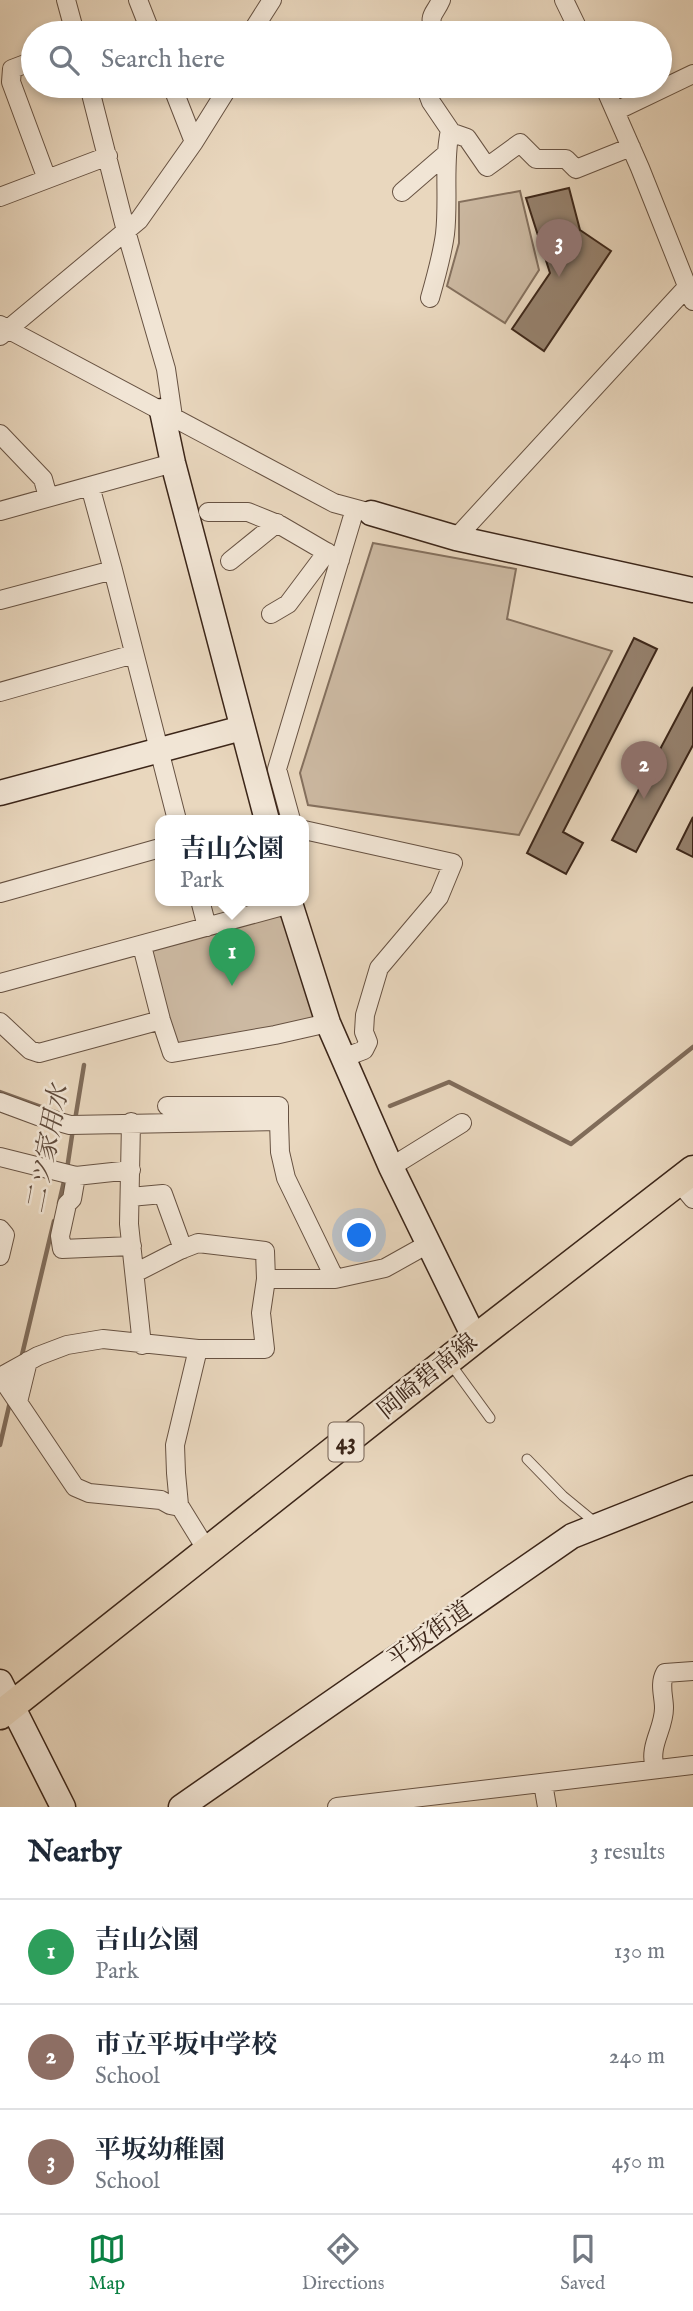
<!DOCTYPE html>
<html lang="en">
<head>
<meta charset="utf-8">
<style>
	:root { --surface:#fff; --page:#f6f6f7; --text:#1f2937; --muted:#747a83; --line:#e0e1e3; --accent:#0b8043 }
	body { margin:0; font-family:"IM FELL English","Noto Serif JP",serif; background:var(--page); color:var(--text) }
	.you { position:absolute; left:360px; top:1236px; width:24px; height:24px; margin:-18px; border:5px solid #fff; border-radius:50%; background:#1a73e8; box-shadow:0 0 0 10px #1a73e833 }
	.badge { display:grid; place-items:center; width:46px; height:46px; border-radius:50%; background:var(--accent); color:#fff; font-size:23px; font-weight:700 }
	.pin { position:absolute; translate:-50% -58px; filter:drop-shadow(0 2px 4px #0008) }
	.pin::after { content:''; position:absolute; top:37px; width:24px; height:21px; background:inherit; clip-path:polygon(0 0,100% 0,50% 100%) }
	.popup { position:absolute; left:155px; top:815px; width:154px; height:91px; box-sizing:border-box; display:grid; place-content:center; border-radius:14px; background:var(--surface); filter:drop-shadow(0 2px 5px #0005); font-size:23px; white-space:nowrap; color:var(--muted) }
	.popup b { font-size:26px; color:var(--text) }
	.popup::after { content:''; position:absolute; left:50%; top:100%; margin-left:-14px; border:14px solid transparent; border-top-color:var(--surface) }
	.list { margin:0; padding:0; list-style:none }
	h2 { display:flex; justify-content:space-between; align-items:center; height:91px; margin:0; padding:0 28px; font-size:30px }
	h2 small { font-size:23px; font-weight:400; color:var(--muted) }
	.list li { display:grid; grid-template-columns:46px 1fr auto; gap:21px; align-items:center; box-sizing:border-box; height:105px; padding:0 28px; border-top:2px solid var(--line) }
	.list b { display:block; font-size:26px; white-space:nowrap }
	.list p { margin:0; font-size:23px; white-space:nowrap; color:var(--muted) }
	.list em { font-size:23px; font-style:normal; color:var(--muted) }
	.icon { flex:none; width:38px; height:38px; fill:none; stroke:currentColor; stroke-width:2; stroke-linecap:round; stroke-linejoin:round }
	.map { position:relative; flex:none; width:693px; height:1807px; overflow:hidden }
	.search { position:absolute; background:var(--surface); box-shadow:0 4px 10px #0003; left:21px; right:21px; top:21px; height:77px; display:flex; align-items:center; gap:18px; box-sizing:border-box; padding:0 24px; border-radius:38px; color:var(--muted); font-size:26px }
	.sheet { height:406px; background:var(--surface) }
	nav { display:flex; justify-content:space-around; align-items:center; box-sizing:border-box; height:98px; border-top:2px solid var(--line); background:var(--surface); font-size:19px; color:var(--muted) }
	nav a { display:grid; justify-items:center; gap:4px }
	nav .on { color:var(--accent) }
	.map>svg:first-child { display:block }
	.green { fill:#ccb9a2; stroke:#84705e; stroke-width:2 }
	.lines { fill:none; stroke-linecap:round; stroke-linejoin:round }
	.stream { stroke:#806c5a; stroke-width:4.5 }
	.building { fill:#96826f; stroke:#3c2619; stroke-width:2 }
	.lane-casing { stroke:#675242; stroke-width:11 }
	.street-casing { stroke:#675242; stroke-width:20 }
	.secondary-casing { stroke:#3c2619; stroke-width:27 }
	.primary-casing { stroke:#3c2619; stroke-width:31 }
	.lane { stroke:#f1e5d5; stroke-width:9 }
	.street { stroke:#f1e5d5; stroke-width:18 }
	.secondary { stroke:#f1e5d5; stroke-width:24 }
	.primary { stroke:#e9d7be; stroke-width:28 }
	.labels { text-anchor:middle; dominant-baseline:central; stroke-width:5; stroke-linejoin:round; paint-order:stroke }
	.shield { fill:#f1e5d5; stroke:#725f51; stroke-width:2 }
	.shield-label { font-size:23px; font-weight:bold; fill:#3c2619 }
	.street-label { font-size:24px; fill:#3c2619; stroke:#f1e5d5 }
	.water-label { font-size:26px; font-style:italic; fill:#5e493a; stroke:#f1e5d5 }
</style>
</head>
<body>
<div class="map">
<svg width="693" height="1807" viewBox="0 0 693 1807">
	<rect width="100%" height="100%" fill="#e9d7be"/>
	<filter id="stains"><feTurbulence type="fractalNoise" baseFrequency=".00286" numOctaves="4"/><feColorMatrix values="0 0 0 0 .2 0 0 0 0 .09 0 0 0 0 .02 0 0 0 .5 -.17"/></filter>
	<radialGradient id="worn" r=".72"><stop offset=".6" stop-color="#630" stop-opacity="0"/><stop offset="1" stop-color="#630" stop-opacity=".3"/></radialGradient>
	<path class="green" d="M 520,191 L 539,270 L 505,323 L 447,286 L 459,243 L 459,202 Z
		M 373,543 L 516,569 L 507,619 L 612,651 L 519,835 L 308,805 L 300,773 Z
		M 278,915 L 283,918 L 316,1018 L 313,1022 L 175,1045 L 151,954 L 155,948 Z"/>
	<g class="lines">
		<path class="stream" d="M 0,1092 L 58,1113
			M 390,1106 L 449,1082 L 571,1144 L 693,1047
			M 75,1120 L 84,1065
			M 67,1169 L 73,1129
			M 59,1203 L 65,1177
			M 21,1359 L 54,1221
			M 0,1445 L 10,1402"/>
	</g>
	<path class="building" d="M 569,188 L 580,230 L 611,251 L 544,351 L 512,329 L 550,273 L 526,198 Z
		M 634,638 L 657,649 L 563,832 L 583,843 L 566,874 L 527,853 Z
		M 693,687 L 693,745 L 636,852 L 612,840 Z
		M 693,817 L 693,857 L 677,849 Z"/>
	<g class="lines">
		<g class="lane-casing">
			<path id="lane" d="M 450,1363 L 490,1418
				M 527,1459 L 563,1496 L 597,1524"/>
		</g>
		<g class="street-casing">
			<path id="street" d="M 66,0 L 75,33
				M 138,0 L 151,33
				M 564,0 L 580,33
				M 251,33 L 272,0
				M 434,33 C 428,13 434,16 441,0
				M 33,61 L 12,69 L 11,82 L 47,179
				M 89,86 L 126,231 L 166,369 L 173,417
				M 172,86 L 194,142
				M 425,86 L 431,102 L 450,130 C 443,164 449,200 445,234 C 442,256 436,277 430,298
				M 604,86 L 640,168 L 693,301
				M 616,111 L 693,74
				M 450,132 L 467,138 L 487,167 L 520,143 L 536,159 L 566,159 L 576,169 L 631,147
				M 402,192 L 447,153
				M 0,197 L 108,156
				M 0,325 L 334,503 L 371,513
				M 0,336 L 139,220 L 194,142 L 229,86
				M 0,434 L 43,479 L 48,497
				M 90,486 L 113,570
				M 0,511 L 173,463
				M 208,512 L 248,512 L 280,525 L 340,560
				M 456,538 L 687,287
				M 230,561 L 277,523
				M 0,600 L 113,570 L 177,820
				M 271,614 L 288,604 L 327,552
				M 0,692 L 134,654
				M 291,820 L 277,769 L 355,509
				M 304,830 L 453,863 L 439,897 L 379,968 L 365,1015 L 364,1032 L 368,1042 L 364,1050 L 343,1058
				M 0,893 L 160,848
				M 200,900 L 207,927
				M 142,946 L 161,1020 L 172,1053 L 275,1035 L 328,1023
				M 0,983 L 290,904
				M 0,1022 L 30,1050 L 39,1053 L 161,1020
				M 0,1102 L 38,1116 L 70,1125 L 279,1121 L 280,1152 L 286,1178 L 335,1279
				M 167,1106 L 279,1106 L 279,1121
				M 131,1122 L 129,1224 L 142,1345
				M 0,1157 L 76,1176
				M 391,1167 L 462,1123
				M 131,1170 L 76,1176 L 72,1199 L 67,1204 L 60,1236 L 62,1249 L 132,1246
				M 678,1181 L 693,1199
				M 130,1197 L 163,1194 L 183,1249
				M 0,1229 L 5,1235 L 0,1256
				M 135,1273 L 180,1250 L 198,1243 L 265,1251 L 266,1279
				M 198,1349 L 175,1445 L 176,1473 L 179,1505 L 208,1552
				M 0,1377 L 38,1356 L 67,1345 L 103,1339 L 198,1349 L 265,1349 L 261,1313 L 266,1279 L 335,1279 L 385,1268 L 428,1244
				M 1,1377 L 75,1487 L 89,1493 L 161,1500 L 170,1505 L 180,1507
				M 18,1402 L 28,1361
				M 655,1769 C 648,1745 664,1730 664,1708 C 664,1696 659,1684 665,1673 L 693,1671
				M 543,1783 L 547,1807
				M 337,1807 L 693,1765"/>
		</g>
		<g class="secondary-casing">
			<path id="secondary" d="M 162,411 L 173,463 L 267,820
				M 371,513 L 456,538 L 693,590
				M 0,793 L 242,728
				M 289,900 L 328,1023 L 391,1167 L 475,1339
				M 0,1682 L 63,1807
				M 181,1807 L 572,1536 L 693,1488"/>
		</g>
		<g class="primary-casing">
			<path id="primary" d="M 0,1715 L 475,1339 L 693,1170"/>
		</g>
		<use href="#lane" class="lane"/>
		<use href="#street" class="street"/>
		<use href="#secondary" class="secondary"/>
		<use href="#primary" class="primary"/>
	</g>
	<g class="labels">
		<rect class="shield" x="328.5" y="1422.5" width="35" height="39" rx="5"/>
		<g class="shield-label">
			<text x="346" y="1442">43</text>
		</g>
		<g class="street-label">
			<text transform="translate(428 1377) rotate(-39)">岡崎碧南線</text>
			<text transform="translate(430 1635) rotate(-35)">平坂街道</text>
		</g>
		<g class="water-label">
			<text transform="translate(48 1149) rotate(-79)">二ツ家用水</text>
		</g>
	</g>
	<rect width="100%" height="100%" filter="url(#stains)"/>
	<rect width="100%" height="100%" fill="url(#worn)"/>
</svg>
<div class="you"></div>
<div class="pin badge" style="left:232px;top:986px;background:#2e9e5b">1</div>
<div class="popup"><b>吉山公園</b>Park</div>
<div class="pin badge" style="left:644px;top:799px;background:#8d6e63">2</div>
<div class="pin badge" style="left:559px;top:277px;background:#8d6e63">3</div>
<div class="search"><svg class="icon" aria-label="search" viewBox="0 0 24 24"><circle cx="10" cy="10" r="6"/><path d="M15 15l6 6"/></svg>Search here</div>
</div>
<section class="sheet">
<h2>Nearby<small>3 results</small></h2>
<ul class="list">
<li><span class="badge" style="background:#2e9e5b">1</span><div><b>吉山公園</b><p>Park</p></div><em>130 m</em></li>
<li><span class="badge" style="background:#8d6e63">2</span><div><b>市立平坂中学校</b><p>School</p></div><em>240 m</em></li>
<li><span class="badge" style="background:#8d6e63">3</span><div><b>平坂幼稚園</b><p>School</p></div><em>450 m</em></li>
</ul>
</section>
<nav>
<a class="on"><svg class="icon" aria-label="map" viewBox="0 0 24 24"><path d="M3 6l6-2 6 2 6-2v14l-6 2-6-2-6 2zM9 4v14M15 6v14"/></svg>Map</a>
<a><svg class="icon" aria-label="directions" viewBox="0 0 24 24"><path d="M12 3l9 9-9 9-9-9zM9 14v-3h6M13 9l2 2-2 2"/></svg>Directions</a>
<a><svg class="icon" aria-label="saved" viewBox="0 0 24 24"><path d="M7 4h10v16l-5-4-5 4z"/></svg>Saved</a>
</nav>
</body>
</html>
